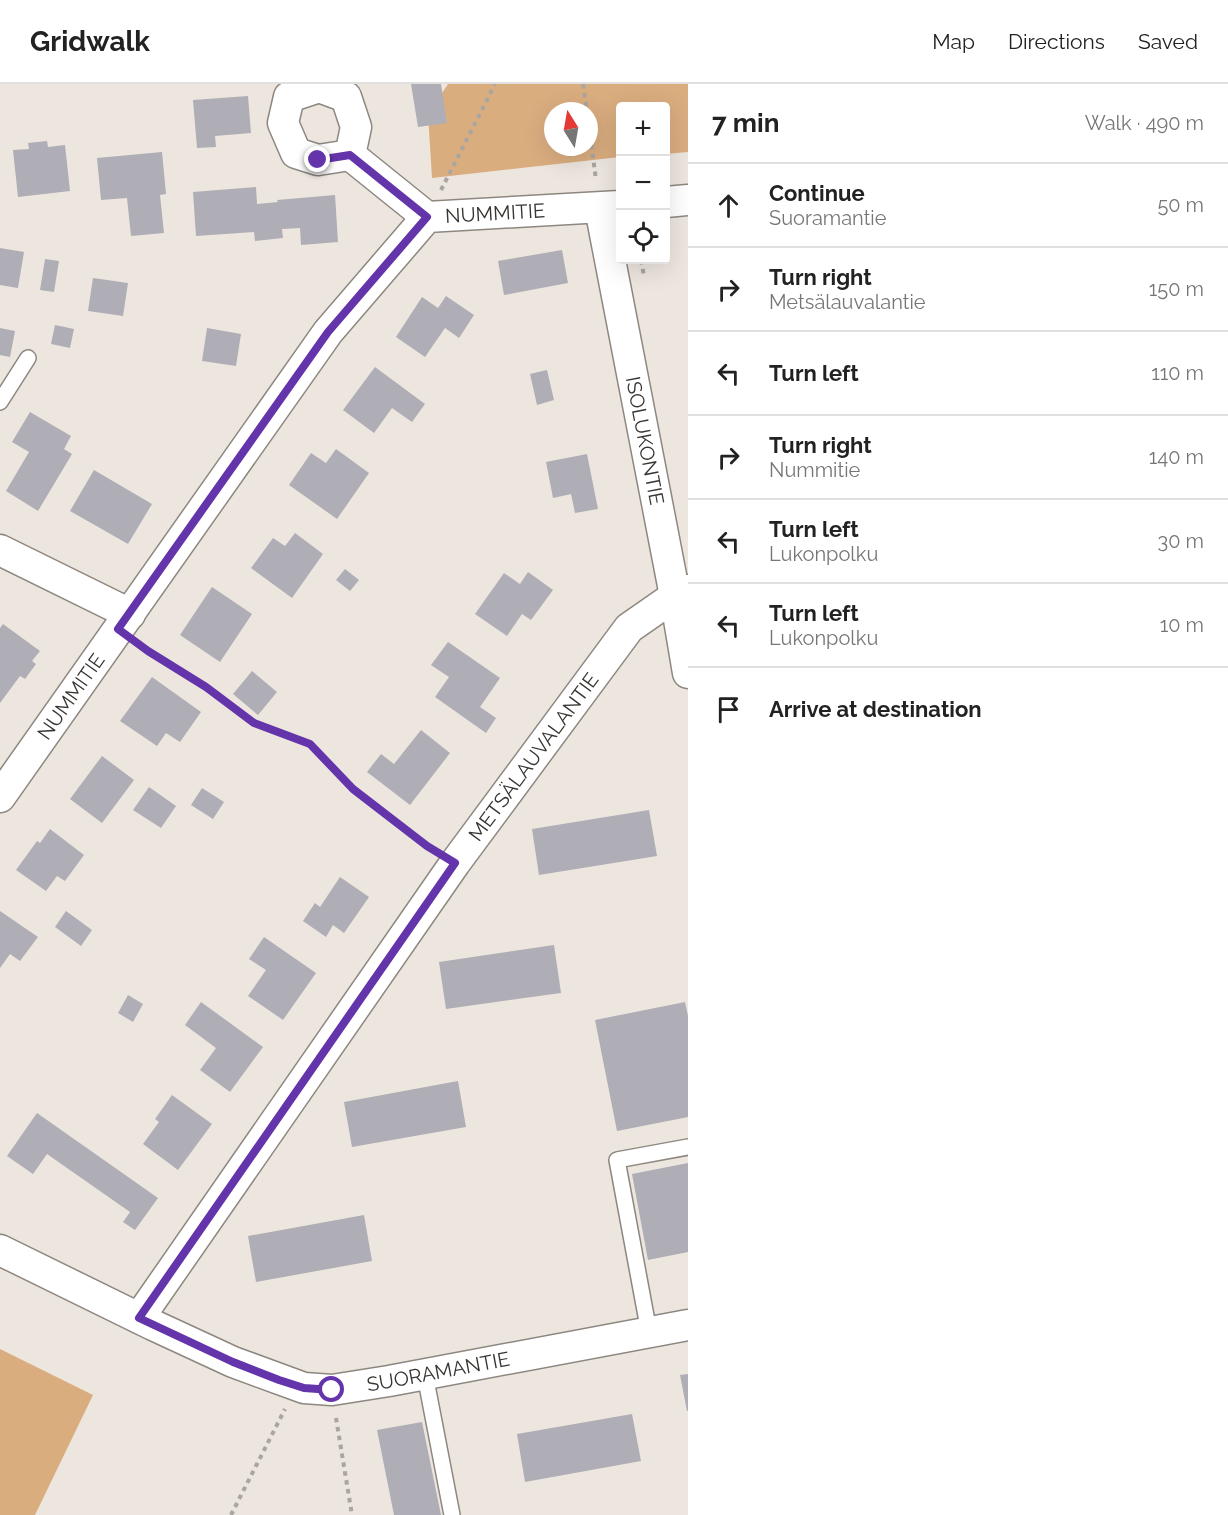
<!DOCTYPE html>
<html lang="en">
<head>
<meta charset="utf-8">
<style>
	:root { --surface:#fff; --page:#f2f2f2; --text:#222; --muted:#767676; --line:#e0e0e0 }
	body { margin:0; font-family:Raleway,sans-serif; background:var(--page); color:var(--text) }
	.controls { position:absolute; right:18px; top:18px; display:grid; overflow:hidden; border-radius:6px; box-shadow:0 6px 24px #0002 }
	.controls button { width:54px; height:54px; display:grid; place-items:center; padding:0; border:0; border-bottom:2px solid var(--line); background:var(--surface); color:var(--text); font:30px sans-serif }
	.compass { position:absolute; left:544px; top:18px; width:54px; height:54px; border-radius:50%; background:var(--surface); box-shadow:0 6px 24px #0002; rotate:349deg }
	.stop { position:absolute; width:18px; height:18px; margin:-14px; border:4px solid #6434ab; border-radius:50%; background:#fff }
	.stop.end { background:#6434ab; border-color:#fff; box-shadow:0 2px 6px #0008 }
	.list { margin:0; padding:0; list-style:none }
	h2 { display:flex; justify-content:space-between; align-items:center; height:78px; margin:0; padding:0 24px; font-size:26px }
	h2 small { font-size:20px; font-weight:400; color:var(--muted) }
	.list li { display:grid; grid-template-columns:39px 1fr auto; gap:18px; align-items:center; box-sizing:border-box; height:84px; padding:0 24px; border-top:2px solid var(--line) }
	.list b { display:block; font-size:22px; white-space:nowrap }
	.list p { margin:0; font-size:20px; white-space:nowrap; color:var(--muted) }
	.list em { font-size:20px; font-style:normal; color:var(--muted) }
	.icon { flex:none; width:33px; height:33px; fill:none; stroke:currentColor; stroke-width:2; stroke-linecap:round; stroke-linejoin:round }
	.map { position:relative; flex:none; width:688px; height:1431px; overflow:hidden }
	header { display:flex; align-items:center; gap:36px; box-sizing:border-box; height:84px; padding:0 30px; background:var(--surface); border-bottom:2px solid var(--line) }
	header strong { font-size:28px }
	nav { display:flex; gap:33px; margin-inline-start:auto; font-size:21px }
	main { display:flex }
	aside { flex:1; background:var(--surface) }
	.map>svg:first-child { display:block }
	.green { fill:#daad7f; fill-rule:evenodd }
	.building { fill:#afadb5 }
	.lines { fill:none; stroke-linecap:round; stroke-linejoin:round }
	.lane-casing { stroke:#8d8780; stroke-width:18 }
	.street-casing { stroke:#8d8780; stroke-width:33 }
	.path { stroke:#aaa59f; stroke-width:4; stroke-dasharray:4.5 4.5; stroke-linecap:butt }
	.lane { stroke:#fff; stroke-width:15 }
	.street { stroke:#fff; stroke-width:30 }
	.route { stroke:#6434ab; stroke-width:8 }
	.labels { text-anchor:middle; dominant-baseline:central; stroke-width:5; stroke-linejoin:round; paint-order:stroke }
	.street-label { font-size:20px; fill:#373431; stroke:#fff }
</style>
</head>
<body>
<header>
<strong>Gridwalk</strong>
<nav><a>Map</a><a>Directions</a><a>Saved</a></nav>
</header>
<main>
<div class="map">
<svg width="688" height="1431" viewBox="0 0 688 1431">
	<rect width="100%" height="100%" fill="#ede6df"/>
	<path class="green" d="M 448,0 L 688,0 L 688,68 L 666,70 L 666,22 L 620,22 L 620,73 L 432,94 L 428,30 ZM 553,27 L 589,27 L 589,63 L 553,63 Z
		M 0,1265 L 93,1311 L 35,1431 L 0,1431 Z"/>
	<path class="building" d="M 411,0 L 441,0 L 447,39 L 418,43 Z
		M 248,12 L 251,49 L 215,52 L 216,63 L 197,64 L 193,16 Z
		M 47,57 L 48,63 L 65,61 L 70,107 L 18,113 L 13,66 L 29,65 L 28,59 Z
		M 162,68 L 166,110 L 160,111 L 164,149 L 131,152 L 127,114 L 101,116 L 97,74 Z
		M 256,103 L 257,120 L 278,118 L 277,116 L 335,111 L 338,158 L 301,161 L 300,144 L 282,145 L 283,154 L 255,157 L 254,148 L 196,152 L 193,108 Z
		M 0,164 L 24,168 L 18,204 L 0,201 Z
		M 562,166 L 568,199 L 504,211 L 498,177 Z
		M 45,175 L 59,177 L 54,208 L 40,206 Z
		M 93,194 L 128,199 L 123,232 L 88,227 Z
		M 446,212 L 474,231 L 459,254 L 445,244 L 425,273 L 396,253 L 422,213 L 438,224 Z
		M 55,241 L 74,245 L 70,264 L 51,260 Z
		M 0,244 L 15,247 L 10,273 L 0,271 Z
		M 207,244 L 241,250 L 236,282 L 202,277 Z
		M 375,283 L 425,320 L 412,338 L 392,324 L 374,349 L 343,326 Z
		M 547,286 L 554,316 L 537,321 L 530,290 Z
		M 30,328 L 71,352 L 64,365 L 72,370 L 38,427 L 6,407 L 29,368 L 12,358 Z
		M 336,365 L 369,389 L 337,435 L 289,401 L 311,369 L 326,379 Z
		M 587,370 L 598,425 L 575,429 L 571,410 L 553,414 L 546,378 Z
		M 94,386 L 152,420 L 128,460 L 70,427 Z
		M 295,449 L 323,470 L 292,514 L 251,484 L 273,454 L 285,462 Z
		M 345,485 L 359,496 L 350,507 L 336,496 Z
		M 528,488 L 553,506 L 531,536 L 522,530 L 507,552 L 475,530 L 504,489 L 520,500 Z
		M 212,503 L 252,530 L 220,578 L 180,551 Z
		M 3,540 L 40,567 L 32,577 L 36,580 L 25,595 L 20,592 L 0,619 L 0,544 Z
		M 448,558 L 500,594 L 480,623 L 496,634 L 486,649 L 435,613 L 449,593 L 431,581 Z
		M 252,587 L 277,608 L 258,631 L 233,610 Z
		M 152,593 L 201,628 L 180,658 L 166,649 L 157,662 L 120,637 Z
		M 421,646 L 450,669 L 410,721 L 367,688 L 381,670 L 394,680 Z
		M 102,672 L 134,696 L 102,739 L 70,715 Z
		M 149,703 L 176,722 L 161,744 L 133,726 Z
		M 202,704 L 224,718 L 213,735 L 191,721 Z
		M 649,726 L 657,772 L 539,791 L 532,745 Z
		M 50,745 L 84,771 L 65,797 L 57,792 L 46,807 L 16,786 L 37,757 L 40,759 Z
		M 340,793 L 369,813 L 344,849 L 333,841 L 326,853 L 303,837 L 315,819 L 320,823 Z
		M 0,827 L 38,853 L 20,877 L 10,870 L 0,884 Z
		M 66,827 L 92,846 L 81,862 L 55,843 Z
		M 264,853 L 316,889 L 283,936 L 248,912 L 266,886 L 249,875 Z
		M 554,861 L 561,909 L 446,925 L 439,878 Z
		M 128,911 L 143,920 L 133,938 L 118,929 Z
		M 201,918 L 263,963 L 230,1008 L 200,986 L 216,964 L 185,941 Z
		M 685,918 L 688,932 L 688,1033 L 617,1047 L 595,936 Z
		M 458,997 L 466,1043 L 352,1063 L 344,1018 Z
		M 172,1011 L 212,1040 L 178,1086 L 143,1060 L 159,1038 L 155,1035 Z
		M 37,1029 L 158,1114 L 135,1146 L 123,1138 L 130,1128 L 47,1070 L 33,1090 L 7,1072 Z
		M 688,1079 L 688,1168 L 648,1176 L 632,1090 Z
		M 364,1131 L 372,1177 L 256,1198 L 248,1152 Z
		M 688,1290 L 688,1327 L 687,1327 L 680,1291 Z
		M 632,1330 L 641,1377 L 525,1398 L 517,1350 Z
		M 422,1338 L 441,1431 L 394,1431 L 377,1346 Z"/>
	<g class="lines">
		<g class="lane-casing">
			<path id="lane" d="M 0,318 L 28,274
				M 649,1248 L 617,1076 L 688,1063
				M 425,1291 L 452,1431"/>
		</g>
		<g class="street-casing">
			<g id="street">
				<path d="M 350,71 L 318,76 L 296,69 L 283,39 L 289,13 L 319,3 L 346,13 L 356,43 L 350,71 L 427,133"/>
				<path d="M 666,118 L 688,116"/>
				<path id="s1" d="M 600,124 L 675,512 L 688,589"/>
				<path d="M 0,466 L 130,530"/>
				<path id="s2" d="M 0,713 L 328,248 L 427,133 L 620,122"/>
				<path id="s3" d="M 0,1166 L 153,1241 L 233,1278 L 304,1304 L 332,1306 L 389,1297 L 688,1241"/>
				<path id="s4" d="M 139,1234 L 455,779 L 629,544 L 675,512 L 688,506"/>
			</g>
		</g>
		<path class="path" d="M 583,0 L 587,27
			M 589,43 L 596,96
			M 441,106 L 495,0
			M 641,176 L 644,192
			M 140,562 L 206,603 L 254,639 L 310,660 L 353,705 L 432,765
			M 336,1334 L 352,1431
			M 231,1431 L 285,1325"/>
		<use href="#lane" class="lane"/>
		<use href="#street" class="street"/>
	</g>
	<g class="lines">
		<path class="route" d="M 318,76 L 350,71 L 427,133 L 328,248 L 118,545 L 148,567 L 206,603 L 254,639 L 310,660 L 353,705 L 427,762 L 455,779 L 139,1234 L 233,1278 L 279,1296 L 304,1304 L 332,1306"/>
	</g>
	<g class="labels">
		<g class="street-label">
			<text stroke="none"><textPath href="#s2" startOffset="789">NUMMITIE</textPath></text>
			<text stroke="none"><textPath href="#s1" startOffset="237">ISOLUKONTIE</textPath></text>
			<text stroke="none"><textPath href="#s2" startOffset="123">NUMMITIE</textPath></text>
			<text stroke="none"><textPath href="#s4" startOffset="686">METSÄLAUVALANTIE</textPath></text>
			<text stroke="none"><textPath href="#s3" startOffset="470">SUORAMANTIE</textPath></text>
		</g>
	</g>
</svg>
<div class="controls">
<button>+</button>
<button>−</button>
<button><svg class="icon" aria-label="locate" viewBox="0 0 24 24"><circle cx="12" cy="12" r="6"/><path d="M12 2v4M12 18v4M2 12h4M18 12h4"/></svg></button>
</div>
<svg class="compass" viewBox="-18 -18 36 36"><path d="M0-13l5 13h-10z" fill="#e53935"/><path d="M0 13l5-13h-10z" fill="#767676"/></svg>
<div class="stop" style="left:332px;top:1306px"></div>
<div class="stop end" style="left:318px;top:76px"></div>
</div>
<aside>
<h2>7 min<small>Walk · 490 m</small></h2>
<ul class="list">
<li><svg class="icon" aria-label="ahead" viewBox="0 0 24 24"><path d="M12 20V5M6 11l6-6 6 6"/></svg><div><b>Continue</b><p>Suoramantie</p></div><em>50 m</em></li>
<li><svg class="icon" aria-label="right" viewBox="0 0 24 24"><path d="M7 20v-9h11M14 6l5 5-5 5"/></svg><div><b>Turn right</b><p>Metsälauvalantie</p></div><em>150 m</em></li>
<li><svg class="icon" aria-label="left" viewBox="0 0 24 24"><path d="M17 20v-9H6M10 6l-5 5 5 5"/></svg><div><b>Turn left</b></div><em>110 m</em></li>
<li><svg class="icon" aria-label="right" viewBox="0 0 24 24"><path d="M7 20v-9h11M14 6l5 5-5 5"/></svg><div><b>Turn right</b><p>Nummitie</p></div><em>140 m</em></li>
<li><svg class="icon" aria-label="left" viewBox="0 0 24 24"><path d="M17 20v-9H6M10 6l-5 5 5 5"/></svg><div><b>Turn left</b><p>Lukonpolku</p></div><em>30 m</em></li>
<li><svg class="icon" aria-label="left" viewBox="0 0 24 24"><path d="M17 20v-9H6M10 6l-5 5 5 5"/></svg><div><b>Turn left</b><p>Lukonpolku</p></div><em>10 m</em></li>
<li><svg class="icon" aria-label="arrive" viewBox="0 0 24 24"><path d="M6 21V4h12l-3 4 3 4H6"/></svg><div><b>Arrive at destination</b></div></li>
</ul>
</aside>
</main>
</body>
</html>
